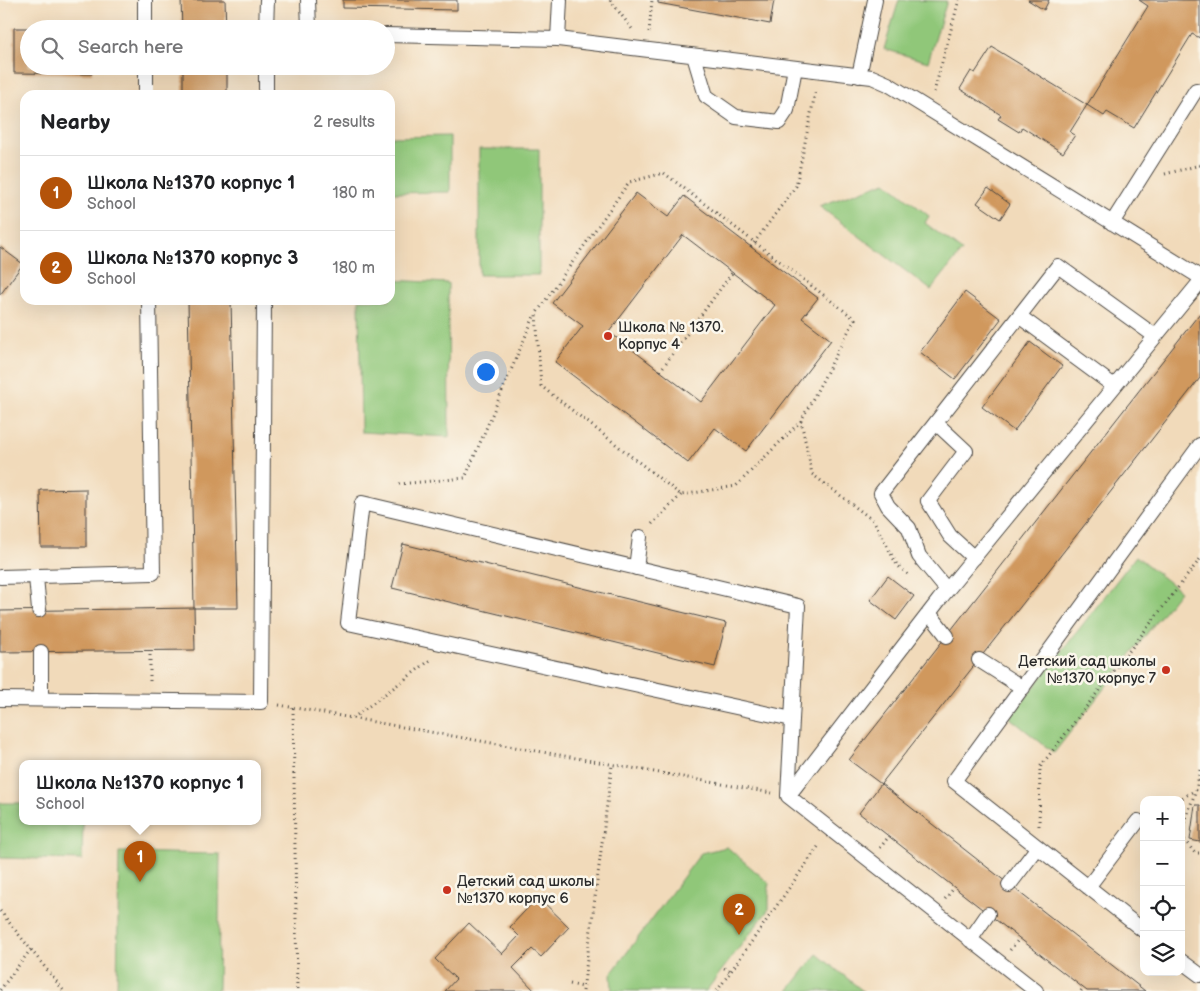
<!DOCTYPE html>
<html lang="en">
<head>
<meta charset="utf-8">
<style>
	:root { --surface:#fff; --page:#f6f6f6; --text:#202124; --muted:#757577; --line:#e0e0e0; --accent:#b45309 }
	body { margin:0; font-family:"Balsamiq Sans",sans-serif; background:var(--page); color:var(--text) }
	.controls { position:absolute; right:15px; bottom:15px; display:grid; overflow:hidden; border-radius:10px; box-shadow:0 5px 20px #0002 }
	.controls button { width:45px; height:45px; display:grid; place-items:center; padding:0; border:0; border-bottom:1px solid var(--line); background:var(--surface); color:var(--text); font:25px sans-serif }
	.you { position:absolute; left:485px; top:371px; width:18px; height:18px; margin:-12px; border:4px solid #fff; border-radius:50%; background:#1a73e8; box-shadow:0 0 0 8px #1a73e833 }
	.badge { display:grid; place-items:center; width:32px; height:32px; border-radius:50%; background:var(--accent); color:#fff; font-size:16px; font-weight:700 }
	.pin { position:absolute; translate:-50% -41px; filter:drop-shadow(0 1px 2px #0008) }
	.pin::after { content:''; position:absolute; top:26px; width:18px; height:15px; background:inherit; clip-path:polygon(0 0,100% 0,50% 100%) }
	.popup { position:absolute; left:19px; top:760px; width:242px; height:65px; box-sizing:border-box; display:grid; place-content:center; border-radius:10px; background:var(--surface); filter:drop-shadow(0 1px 4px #0005); font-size:16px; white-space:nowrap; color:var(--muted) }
	.popup b { font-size:19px; color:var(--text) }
	.popup::after { content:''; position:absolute; left:50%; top:100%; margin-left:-10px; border:10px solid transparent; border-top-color:var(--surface) }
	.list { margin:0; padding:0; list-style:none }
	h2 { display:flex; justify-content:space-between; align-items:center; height:65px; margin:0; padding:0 20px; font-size:21px }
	h2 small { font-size:16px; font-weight:400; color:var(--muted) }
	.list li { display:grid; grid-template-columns:32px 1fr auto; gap:15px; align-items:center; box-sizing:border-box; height:75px; padding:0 20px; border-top:1px solid var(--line) }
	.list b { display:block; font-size:19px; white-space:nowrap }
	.list p { margin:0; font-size:16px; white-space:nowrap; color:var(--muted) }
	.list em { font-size:16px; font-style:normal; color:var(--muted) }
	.icon { flex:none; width:28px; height:28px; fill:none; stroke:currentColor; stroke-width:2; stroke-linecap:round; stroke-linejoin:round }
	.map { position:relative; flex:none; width:1200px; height:991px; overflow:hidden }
	.search { position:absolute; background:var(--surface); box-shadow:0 5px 20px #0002; left:20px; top:20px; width:375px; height:55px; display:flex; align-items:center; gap:12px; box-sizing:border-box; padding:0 18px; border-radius:28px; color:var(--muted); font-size:19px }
	.panel { position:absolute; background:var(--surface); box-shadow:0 5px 20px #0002; left:20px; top:90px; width:375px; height:215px; border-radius:15px }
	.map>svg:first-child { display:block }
	.green { fill:#90c779; stroke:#5e7952 }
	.building { fill:#d0985d; fill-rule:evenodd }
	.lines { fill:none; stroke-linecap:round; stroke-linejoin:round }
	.lane-casing { stroke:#494540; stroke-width:16 }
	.path { stroke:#494540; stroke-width:3; stroke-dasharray:1 4; stroke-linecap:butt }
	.lane { stroke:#fff; stroke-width:14 }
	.poi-dot { fill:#c8321e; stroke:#fbf7ec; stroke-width:2 }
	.labels { text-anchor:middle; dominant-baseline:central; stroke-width:5; stroke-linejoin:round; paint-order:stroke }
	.poi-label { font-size:15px; fill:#2b2b2b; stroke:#fbf7ec; text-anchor:start }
</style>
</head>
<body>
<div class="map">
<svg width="1200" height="991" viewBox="0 0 1200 991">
	<rect width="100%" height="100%" fill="#fbf7ec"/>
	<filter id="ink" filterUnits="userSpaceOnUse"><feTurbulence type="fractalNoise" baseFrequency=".02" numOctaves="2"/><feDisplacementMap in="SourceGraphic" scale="10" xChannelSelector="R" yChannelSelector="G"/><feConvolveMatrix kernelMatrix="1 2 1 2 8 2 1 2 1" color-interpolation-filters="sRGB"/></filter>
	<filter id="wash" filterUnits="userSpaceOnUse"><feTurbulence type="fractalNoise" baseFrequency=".0096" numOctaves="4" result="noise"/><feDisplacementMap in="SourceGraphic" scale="20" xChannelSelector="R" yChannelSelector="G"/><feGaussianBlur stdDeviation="1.12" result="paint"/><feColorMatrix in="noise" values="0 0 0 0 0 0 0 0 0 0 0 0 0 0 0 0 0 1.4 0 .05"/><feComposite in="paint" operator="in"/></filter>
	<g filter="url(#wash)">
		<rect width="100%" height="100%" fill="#f1daba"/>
		<path class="green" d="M 899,0 L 947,1 L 928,62 L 884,49 Z
			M 450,136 L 450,192 L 390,193 L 390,137 Z
			M 479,149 L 539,149 L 539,275 L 479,275 Z
			M 886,182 L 929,216 L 925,223 L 962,251 L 931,290 L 819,206 Z
			M 390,280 L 448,283 L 449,437 L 361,432 L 359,300 L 390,300 Z
			M 1136,556 L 1180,591 L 1054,753 L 1010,718 Z
			M 0,803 L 22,803 L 22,821 L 83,821 L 82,860 L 0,858 Z
			M 727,847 L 769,883 L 769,909 L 706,991 L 612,991 L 611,974 L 701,853 Z
			M 119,852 L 220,854 L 218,991 L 117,991 Z
			M 817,954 L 863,991 L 788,991 Z"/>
		<g id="blocks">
			<path class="building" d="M 181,0 L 225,0 L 226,29 L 182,29 Z
				M 343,0 L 457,0 L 457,10 L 343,8 Z
				M 658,0 L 774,0 L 770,24 L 658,3 Z
				M 1028,0 L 1049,0 L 1044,10 Z
				M 1139,0 L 1200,0 L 1200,38 L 1192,34 L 1134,128 L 1107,112 L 1104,116 L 1087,105 L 1148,6 Z
				M 14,28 L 29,28 L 29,66 L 92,66 L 92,74 L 14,73 Z
				M 992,47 L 1087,105 L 1070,132 L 1075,135 L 1063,153 L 1022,127 L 1019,132 L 998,119 L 1001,115 L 960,89 L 971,71 L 975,73 Z
				M 183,66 L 227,66 L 227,95 L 183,95 Z
				M 988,188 L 1010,204 L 1000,219 L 977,203 Z
				M 636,193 L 668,217 L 684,196 L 818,298 L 802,318 L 831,340 L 746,451 L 715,428 L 688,463 L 555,362 L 583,326 L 552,303 ZM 683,235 L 775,305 L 701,402 L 609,332 Z
				M 0,247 L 23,264 L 0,295 Z
				M 965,292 L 1001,319 L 955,379 L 920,352 Z
				M 188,300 L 231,300 L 238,608 L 194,608 Z
				M 1200,313 L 1200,378 L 881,784 L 1145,991 L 1087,991 L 859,813 L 881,784 L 849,760 Z
				M 1030,342 L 1062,366 L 1014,431 L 982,407 Z
				M 86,489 L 86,547 L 41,547 L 40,490 Z
				M 403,544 L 726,623 L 715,667 L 392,588 Z
				M 888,576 L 914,596 L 896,620 L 870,600 Z
				M 194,608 L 195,650 L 0,652 L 0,611 Z
				M 1195,805 L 1200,805 L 1200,842 L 1190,840 Z
				M 538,897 L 569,927 L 541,957 L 532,949 L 513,968 L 535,991 L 445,991 L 456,979 L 435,959 L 469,923 L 502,954 L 519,936 L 510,927 Z"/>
		</g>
	</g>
	<g filter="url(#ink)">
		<use href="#blocks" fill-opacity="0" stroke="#494540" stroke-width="1"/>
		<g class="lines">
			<g class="lane-casing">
				<path id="lane" d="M 145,0 L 145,29
					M 308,0 L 309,29
					M 560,0 L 558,39 L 872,77 L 888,84 L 1200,277
					M 266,29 L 267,0
					M 386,35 L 558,39
					M 694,56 L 706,96 L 736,117 L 779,122 L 787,110 L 795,68
					M 146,66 L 146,95
					M 859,76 L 875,0
					M 266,95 L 266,66
					M 1112,223 L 1196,90
					M 1019,316 L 1114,386
					M 936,423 L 966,451 L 928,501 L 950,536 L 974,558
					M 636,568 L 640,537
					M 0,577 L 153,573 L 149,300
					M 36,577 L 39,610
					M 947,590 L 919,556 L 909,528 L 888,506 L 881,493 L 1058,266 L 1155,336
					M 929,613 L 947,636
					M 979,660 L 1023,688
					M 0,699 L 261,702 L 264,300
					M 41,699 L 41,652
					M 788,796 L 798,606 L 362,503 L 348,623 L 792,719
					M 1009,885 L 1038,847
					M 1088,887 L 1138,821
					M 1144,931 L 954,781 L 1200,445
					M 970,940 L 988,914
					M 1181,961 L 1200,975
					M 1036,991 L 788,796 L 939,600 L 1200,282"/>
			</g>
			<path class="path" d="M 610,0 L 632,29
				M 649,32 L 652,0
				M 934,92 L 959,0
				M 1165,174 L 1200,165
				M 751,247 L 796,186 L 816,89
				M 660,371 L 732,273
				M 801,421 L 736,486 L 681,495 L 541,386 L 536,314 L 629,182 L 664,173 L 855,319 L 801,421 L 812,474 L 874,521 L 897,565 L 910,576
				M 399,484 L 465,478 L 535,314
				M 652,524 L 681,495
				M 150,650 L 150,682
				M 279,705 L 772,793
				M 293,708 L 297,991
				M 353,718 L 432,659
				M 1178,800 L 1196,790 L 1200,770
				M 1039,826 L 1040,767 L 1200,559
				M 1181,832 L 1196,790
				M 1181,836 L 1195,853 L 1200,853
				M 880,848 L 889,836
				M 945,899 L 954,888
				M 0,911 L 64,991
				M 1010,950 L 1019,939
				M 724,968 L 733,972
				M 570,984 L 583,987
				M 0,990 L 31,949
				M 583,991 L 612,765
				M 717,991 L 820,844
				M 1081,991 L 1083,988"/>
			<use href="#lane" class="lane"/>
		</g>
	</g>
	<g class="poi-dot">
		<circle cx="608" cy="336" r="5"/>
		<circle cx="1166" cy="670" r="5"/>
		<circle cx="447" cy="890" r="5"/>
	</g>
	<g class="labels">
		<g class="poi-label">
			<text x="618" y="327">Школа № 1370.<tspan x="618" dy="17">Корпус 4</tspan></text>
			<text x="1156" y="661" text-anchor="end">Детский сад школы<tspan x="1156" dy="17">№1370 корпус 7</tspan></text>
			<text x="457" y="881">Детский сад школы<tspan x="457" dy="17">№1370 корпус 6</tspan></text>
		</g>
	</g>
</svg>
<div class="controls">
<button>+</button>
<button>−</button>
<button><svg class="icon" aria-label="locate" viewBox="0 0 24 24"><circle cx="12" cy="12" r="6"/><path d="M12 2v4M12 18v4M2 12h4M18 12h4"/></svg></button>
<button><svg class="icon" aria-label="layers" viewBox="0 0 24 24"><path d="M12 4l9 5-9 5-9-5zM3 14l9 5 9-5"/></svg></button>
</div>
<div class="you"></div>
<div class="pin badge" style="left:140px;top:882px">1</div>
<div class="popup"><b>Школа №1370 корпус 1</b>School</div>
<div class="pin badge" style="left:739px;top:935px">2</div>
<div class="search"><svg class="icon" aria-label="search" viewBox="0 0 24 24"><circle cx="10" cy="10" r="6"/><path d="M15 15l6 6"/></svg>Search here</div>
<section class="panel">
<h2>Nearby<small>2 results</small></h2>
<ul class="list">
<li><span class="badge">1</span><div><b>Школа №1370 корпус 1</b><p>School</p></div><em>180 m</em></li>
<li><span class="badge">2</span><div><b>Школа №1370 корпус 3</b><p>School</p></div><em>180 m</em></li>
</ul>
</section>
</div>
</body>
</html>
